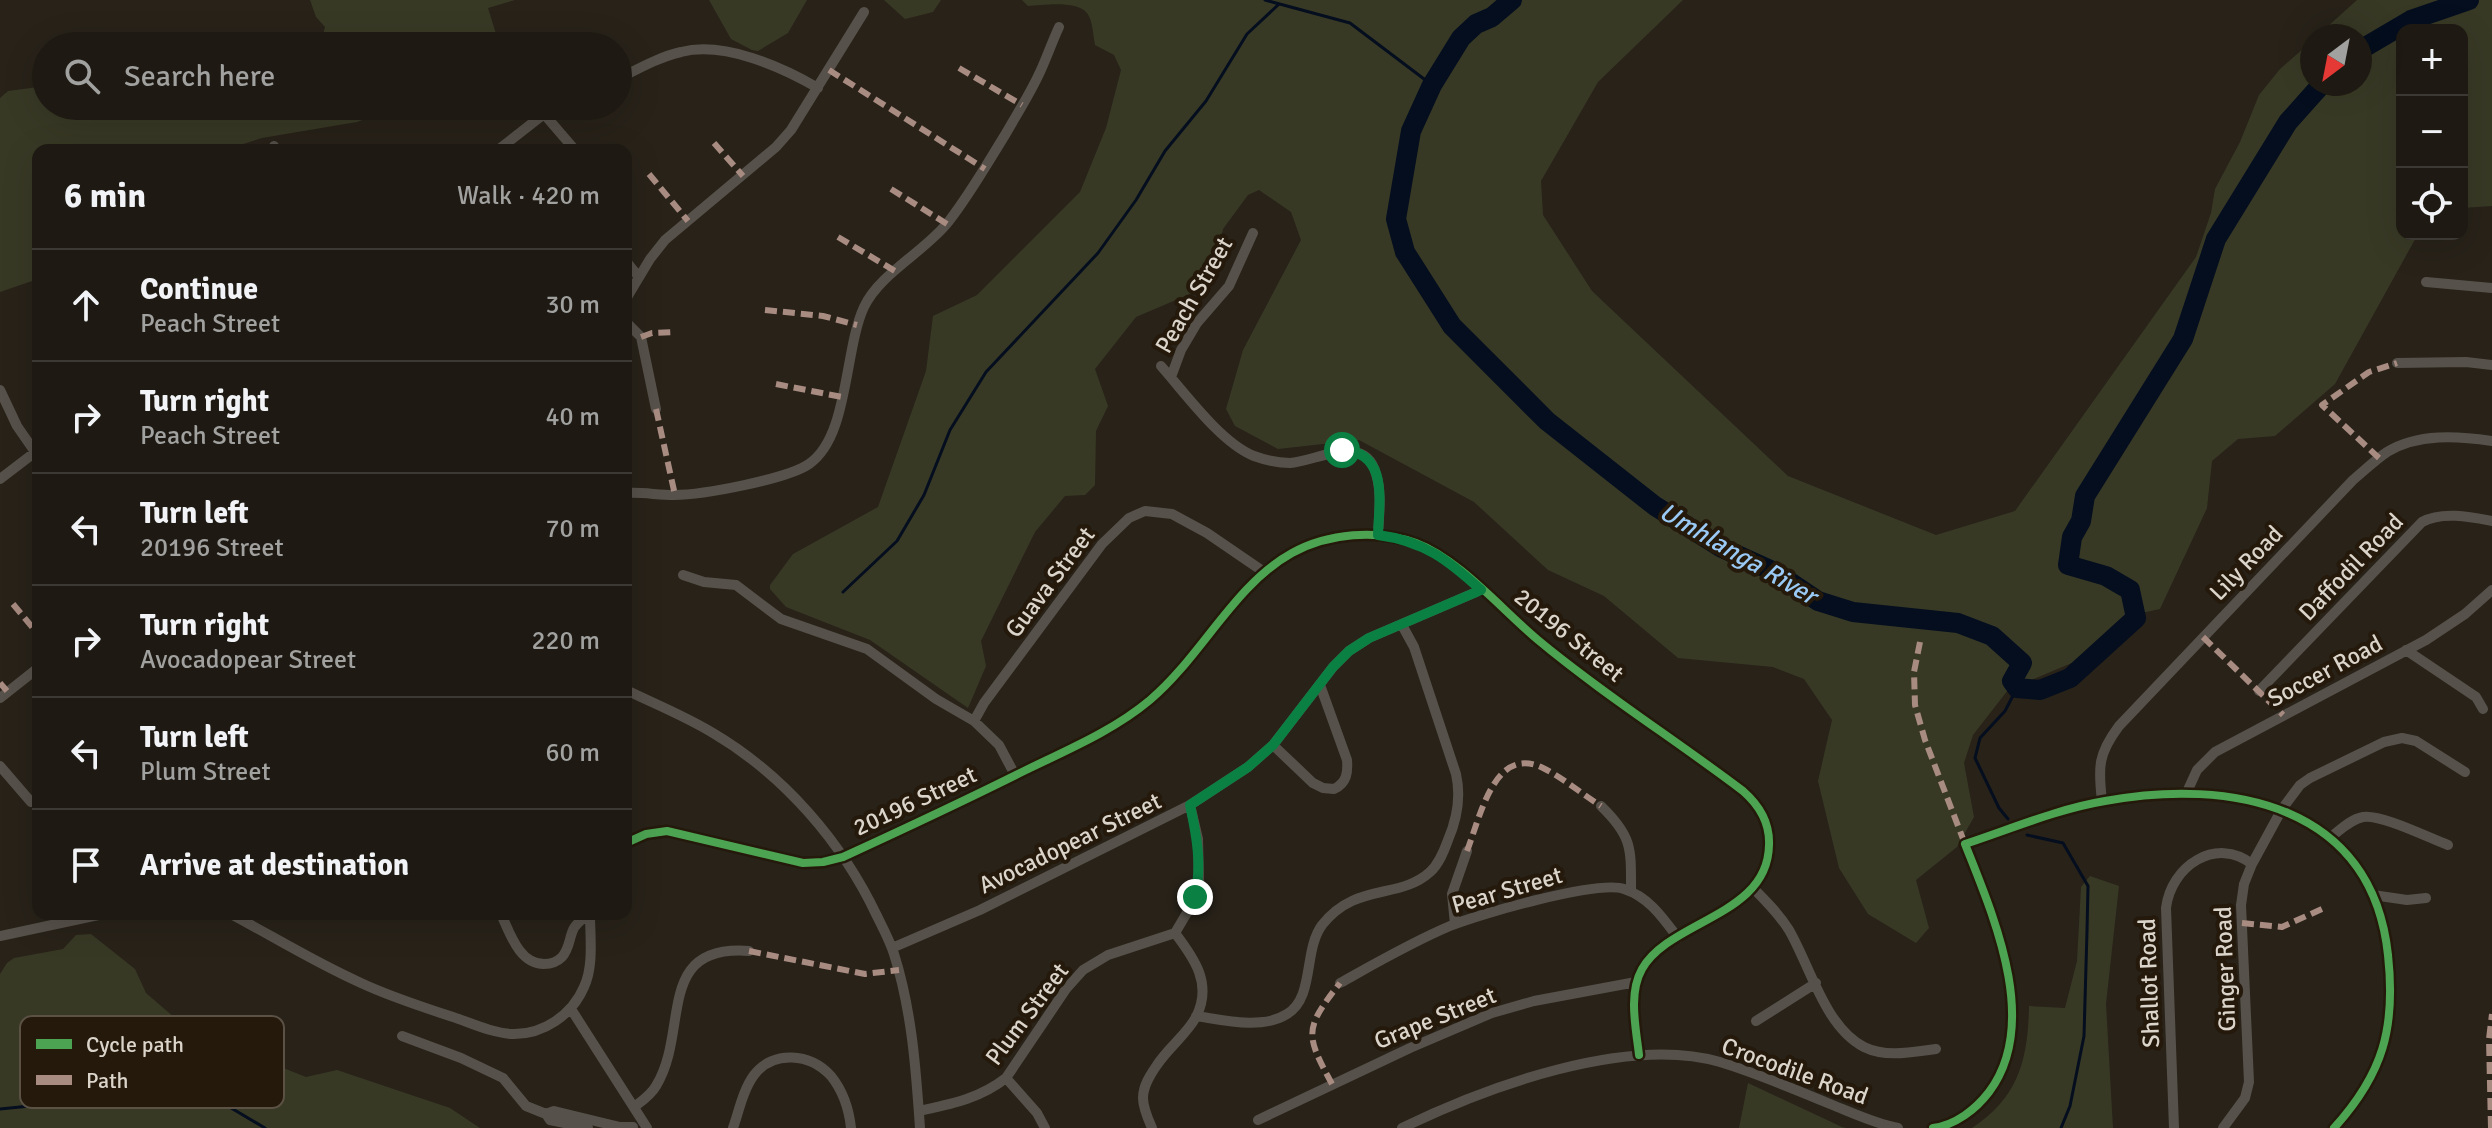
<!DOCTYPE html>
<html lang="en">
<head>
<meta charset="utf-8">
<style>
	:root { --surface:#1e1a13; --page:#2b2721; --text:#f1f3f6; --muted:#a1a1a0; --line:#3c3833 }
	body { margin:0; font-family:Signika,sans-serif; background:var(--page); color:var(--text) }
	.controls { position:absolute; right:24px; top:24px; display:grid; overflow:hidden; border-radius:16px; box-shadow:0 8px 32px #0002 }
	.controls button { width:72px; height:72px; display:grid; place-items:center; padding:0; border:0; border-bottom:2px solid var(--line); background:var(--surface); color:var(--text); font:40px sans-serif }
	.compass { position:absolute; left:2300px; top:24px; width:72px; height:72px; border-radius:50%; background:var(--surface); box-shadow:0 8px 32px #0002; rotate:212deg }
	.stop { position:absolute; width:24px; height:24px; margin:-18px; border:6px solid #0b8043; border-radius:50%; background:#fff }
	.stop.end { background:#0b8043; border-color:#fff; box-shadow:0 2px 8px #0008 }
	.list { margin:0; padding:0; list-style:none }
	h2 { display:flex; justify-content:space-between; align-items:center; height:104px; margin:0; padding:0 32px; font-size:34px }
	h2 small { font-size:26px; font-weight:400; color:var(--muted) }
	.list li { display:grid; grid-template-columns:52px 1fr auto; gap:24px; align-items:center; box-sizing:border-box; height:112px; padding:0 32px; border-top:2px solid var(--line) }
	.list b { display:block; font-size:30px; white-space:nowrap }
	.list p { margin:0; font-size:26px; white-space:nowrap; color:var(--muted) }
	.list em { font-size:26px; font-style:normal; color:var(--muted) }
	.icon { flex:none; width:44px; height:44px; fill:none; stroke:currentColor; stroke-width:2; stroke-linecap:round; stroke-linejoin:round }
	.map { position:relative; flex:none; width:2492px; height:1128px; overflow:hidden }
	.search { position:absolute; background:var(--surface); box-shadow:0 8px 32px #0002; left:32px; top:32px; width:600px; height:88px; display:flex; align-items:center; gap:20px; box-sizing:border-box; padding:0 28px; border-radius:44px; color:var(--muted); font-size:30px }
	.panel { position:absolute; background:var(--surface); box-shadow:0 8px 32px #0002; left:32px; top:144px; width:600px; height:776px; border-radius:16px }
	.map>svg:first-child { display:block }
	.green { fill:#383925 }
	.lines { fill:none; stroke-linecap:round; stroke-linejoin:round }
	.stream { stroke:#040e1e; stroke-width:3 }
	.river { stroke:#040e1e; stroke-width:20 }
	.street { stroke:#56514a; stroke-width:10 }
	.quiet { stroke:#a88b81; stroke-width:6; stroke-dasharray:12 6; stroke-linecap:butt }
	.cycleway-casing { stroke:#24190a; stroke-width:13 }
	.cycleway { stroke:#4ca352; stroke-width:8 }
	.route { stroke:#0b8043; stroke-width:10 }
	.labels { text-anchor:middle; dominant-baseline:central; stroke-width:8; stroke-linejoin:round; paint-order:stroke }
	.street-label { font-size:24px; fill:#dbd4ca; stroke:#24190a }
	.water-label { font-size:26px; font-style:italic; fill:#99c9f4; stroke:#24190a }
	.key { fill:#24190a; stroke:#5b5144; stroke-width:2 }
	.key-label { font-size:22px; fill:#dbd4ca }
</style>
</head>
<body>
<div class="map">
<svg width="2492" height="1128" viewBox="0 0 2492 1128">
	<rect width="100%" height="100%" fill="#282219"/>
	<path class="green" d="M 310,0 L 515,0 L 488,8 L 498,40 L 485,46 L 320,46 L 325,27 L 316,17 Z
		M 709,0 L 807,0 L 788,33 L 758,51 L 752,50 L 731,39 Z
		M 884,0 L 941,0 L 933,12 L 905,19 Z
		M 1022,0 L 1683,0 L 1598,82 L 1541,181 L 1543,215 L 1592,291 L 1788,476 L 1936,535 L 2015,511 L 2196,257 L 2211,213 L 2215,189 L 2240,142 L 2259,95 L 2280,69 L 2312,41 L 2312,84 L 2360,84 L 2360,36 L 2317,36 L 2357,0 L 2492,0 L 2492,206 L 2462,208 L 2462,30 L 2402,30 L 2402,234 L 2418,234 L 2335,384 L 2275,436 L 2238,439 L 2212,461 L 2207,508 L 2160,609 L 2133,615 L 2074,662 L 2008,690 L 1973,735 L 1964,763 L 1974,817 L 1957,847 L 1916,880 L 1929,928 L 1916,943 L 1868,914 L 1839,868 L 1818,781 L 1832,720 L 1804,679 L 1773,667 L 1678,658 L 1604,596 L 1548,570 L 1474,502 L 1359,440 L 1278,449 L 1235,426 L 1226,409 L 1243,350 L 1301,240 L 1291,212 L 1259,190 L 1248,195 L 1223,229 L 1213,275 L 1197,291 L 1136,317 L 1095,369 L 1108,406 L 1096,431 L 1095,485 L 1085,495 L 1065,496 L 1035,532 L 981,641 L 986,666 L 968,708 L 870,640 L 786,607 L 770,589 L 770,585 L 793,554 L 878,507 L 926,371 L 933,316 L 977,295 L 1080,192 L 1106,128 L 1121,70 L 1114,55 L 1095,45 C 1093,36 1093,21 1087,13 C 1077,0 1043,5 1028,6 Z
		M 38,87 L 46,90 L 46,106 L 400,106 L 357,122 L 262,138 L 224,150 L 38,150 L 38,279 L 0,292 L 0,98 L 8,91 Z
		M 2090,876 L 2119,886 L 2106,1004 L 2113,1128 L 1972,1128 C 2019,1097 2028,1059 2029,1006 L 2065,1008 L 2077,961 L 2081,887 Z
		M 91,934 L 135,969 L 146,993 L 175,1018 L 188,1036 L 226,1057 L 255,1068 L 286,1069 L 306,1077 L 337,1070 L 450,1108 L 480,1128 L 0,1128 L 0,974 L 7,963 L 14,958 L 63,949 L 76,935 Z
		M 1748,1083 L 1842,1127 L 1846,1128 L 1739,1128 Z"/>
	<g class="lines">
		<path class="stream" d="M 1265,0 L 1350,23 L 1432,85
			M 843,592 L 897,541 L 924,495 L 950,430 L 986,372 L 1098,253 L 1136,200 L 1165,151 L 1206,101 L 1247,34 L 1278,5
			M 2008,819 L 1999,808 L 1975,758 L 1980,738 L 2005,711 L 2017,688
			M 2027,835 L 2063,843 L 2088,886 L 2087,931 L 2084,1036 L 2070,1106 L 2061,1128
			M 0,1109 L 110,1098 L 216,1099 L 265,1128"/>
		<path class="river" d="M 1512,0 L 1492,17 L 1476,24 L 1461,38 L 1432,85 L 1411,131 L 1396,219 L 1405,252 L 1452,326 L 1547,421 L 1655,506 L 1722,548 L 1775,572 L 1818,601 L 1853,612 L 1958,623 L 1992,636 L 2022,663 L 2012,681 L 2017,688 L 2040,690 L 2070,678 L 2136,618 L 2130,590 L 2106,576 L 2068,565 L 2072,537 L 2081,521 L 2085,496 L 2183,339 L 2216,239 L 2288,122 L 2322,84
			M 2360,50 L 2411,20 L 2469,0"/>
		<path class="street" d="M 618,79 C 638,69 659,57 681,52 C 724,41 782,67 818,88
			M 544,114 L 575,150
			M 274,146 L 276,150
			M 498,150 L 544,114 L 560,106
			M 626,261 L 638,276
			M 2426,282 L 2492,288
			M 626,299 L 650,259 L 665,240 L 776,147 L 791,130 L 864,12
			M 626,322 L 641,337 L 656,409
			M 37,326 L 38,328
			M 2397,363 L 2466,362 L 2492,365
			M 1161,366 C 1185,393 1221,443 1254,456 C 1265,460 1278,463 1290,463 C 1317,461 1365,432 1376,474 C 1382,493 1379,515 1378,535
			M 1171,377 L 1181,350 L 1197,323 L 1229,286 L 1253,233
			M 0,390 L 17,426 L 35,452
			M 0,479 L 38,450
			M 626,493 C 642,492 658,495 674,495 C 703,495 787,479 809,464 C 849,437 844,350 864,307 C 880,273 926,251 949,221 C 970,194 987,164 1005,135 C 1017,114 1030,94 1040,72 C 1047,57 1052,42 1059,27
			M 683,575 L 704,582 L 736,585 L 781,619 L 867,649 L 936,699 L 974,721 L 999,745 L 1015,775
			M 2406,650 L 2476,697 L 2483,709
			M 626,690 C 655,704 685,716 713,733 C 784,775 842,842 877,916 C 883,928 890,941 894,954 C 912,1011 916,1070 920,1128
			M 2259,691 L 2422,522 C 2442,511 2471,517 2492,521
			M 0,698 L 38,668
			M 974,721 L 984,703 L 1102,544 L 1129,518 L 1145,511 L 1172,514 L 1207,533 L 1264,572
			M 1273,745 L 1313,783 L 1323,788 L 1334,789 C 1347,783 1348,772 1347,760 L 1320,685
			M 0,766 L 31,802
			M 2186,794 L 2197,770 L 2215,752 L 2426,640 L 2465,614 L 2492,590
			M 2102,801 C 2098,767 2098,754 2119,726 L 2353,480 C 2364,471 2375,460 2387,452 C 2418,433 2458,436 2492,441
			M 1601,806 C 1633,837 1631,849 1631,892
			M 2331,837 C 2340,830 2351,819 2363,817 C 2381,814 2429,838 2448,845
			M 626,843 L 646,834 L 667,831 L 803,863 L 823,862 L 843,857 C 904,829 964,801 1024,771 C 1067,750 1113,731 1150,700 C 1202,656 1234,585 1292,553 C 1328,533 1377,529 1416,543 C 1459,559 1502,610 1538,640 C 1604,695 1676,740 1743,791 C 1759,805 1770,823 1769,845 C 1768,916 1670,920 1642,969 C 1628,994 1636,1028 1639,1055
			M 1753,888 C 1766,901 1779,914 1789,930 C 1810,966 1825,1027 1864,1047 C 1886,1058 1913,1052 1936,1049
			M 2373,895 L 2407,900 L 2426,898
			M 231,914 C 274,937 316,963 361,983 C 391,997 422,1007 453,1017 C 471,1023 492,1033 512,1034 C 543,1035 572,1015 584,987 C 594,966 590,937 590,914
			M 501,914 C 510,933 519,964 544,964 C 551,964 557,962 562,957 C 570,948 569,937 574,928 C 577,923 584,918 588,914
			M 1455,924 L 1452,894 L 1467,851
			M 0,936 L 103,914
			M 892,948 L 980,910 L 1190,805 L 1248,767 L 1273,745 L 1333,667 L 1349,651 L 1369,638 L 1481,590
			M 1340,983 C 1376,963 1412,942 1450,926 C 1479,914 1598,880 1624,889 C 1649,897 1663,918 1678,938
			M 571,1009 L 647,1128
			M 1196,1016 C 1223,1020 1262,1030 1287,1014 C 1315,997 1303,951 1322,925 C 1356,882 1399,900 1430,872 C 1439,864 1444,851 1448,840 C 1457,819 1461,796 1456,774 L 1414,647 L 1402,625
			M 1756,1021 L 1816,983
			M 402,1036 L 461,1058 L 503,1078 L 526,1106 L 546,1114
			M 1006,1078 L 1037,1113 L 1045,1128
			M 634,1107 C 642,1101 651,1095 656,1086 C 690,1031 654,944 749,951
			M 919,1111 C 951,1104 979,1099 1006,1078 L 1066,989 L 1083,970 L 1108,955 L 1175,933 L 1188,911 L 1199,881 L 1198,839 L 1190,805
			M 1258,1120 L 1410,1048 L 1492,1013 L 1534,1001 L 1636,982
			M 588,1128 L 550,1120 L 546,1114 L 554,1111 L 620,1127 L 633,1127
			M 733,1128 C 739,1111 743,1090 754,1075 C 773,1050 810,1053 831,1076 C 843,1091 849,1109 851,1128
			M 1152,1128 C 1148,1119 1143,1108 1143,1098 C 1143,1086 1150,1075 1157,1065 C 1168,1048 1187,1034 1196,1017 C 1213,984 1194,958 1175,933
			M 1402,1128 C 1486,1087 1627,1035 1720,1062 C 1759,1074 1797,1090 1835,1106 C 1855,1114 1876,1124 1898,1128
			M 1933,1128 C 1956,1125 1976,1109 1989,1092 C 2041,1023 1993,915 1965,844 C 2011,829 2057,809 2105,801 C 2230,778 2372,804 2388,955 C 2396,1028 2383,1074 2334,1128
			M 2174,1128 L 2166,908 C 2171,866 2216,836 2252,864
			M 2223,1128 L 2245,1098 L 2249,1082 L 2241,905 L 2244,884 L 2252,864 L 2282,809 L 2300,785 L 2310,778 L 2384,742 L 2402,738 L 2416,741 L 2465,772"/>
		<path class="quiet" d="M 959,68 L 1022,105
			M 829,70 L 985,169
			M 714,143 L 743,176
			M 649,174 L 688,221
			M 891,189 L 947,224
			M 838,237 L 895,271
			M 765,310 L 823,316 L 857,325
			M 641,337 L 652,333 L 674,332
			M 776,384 L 842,397
			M 656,409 L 675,495
			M 2379,458 L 2322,405 L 2369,372 L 2397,363
			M 13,604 L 38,634
			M 2203,637 L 2283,715
			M 1920,642 L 1914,672 L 1915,705 L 1925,740 L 1965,844
			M 0,683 L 7,691
			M 1467,851 C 1480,818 1494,744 1543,768 C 1563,778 1582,794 1601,806
			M 2242,923 L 2282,927 L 2324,908
			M 749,951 L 865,974 L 899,970
			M 1332,1084 C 1305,1034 1304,1029 1340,983
			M 2491,1128 L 2489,1039 L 2492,1014"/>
		<g class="cycleway-casing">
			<path id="cycleway" d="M 626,843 L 646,834 L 667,831 L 803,863 L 823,862 L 843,857 C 904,829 964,801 1024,771 C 1067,750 1113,731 1150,700 C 1202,656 1234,585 1292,553 C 1328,533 1377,529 1416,543 C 1459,559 1502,610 1538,640 C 1604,695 1676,740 1743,791 C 1759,805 1770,823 1769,845 C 1768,916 1670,920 1642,969 C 1628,994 1636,1028 1639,1055
				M 1933,1128 C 1956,1125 1976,1109 1989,1092 C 2041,1023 1993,915 1965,844 C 2011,829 2057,809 2105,801 C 2230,778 2372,804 2388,955 C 2396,1028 2383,1074 2334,1128"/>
		</g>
		<use href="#cycleway" class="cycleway"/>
	</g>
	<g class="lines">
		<path class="route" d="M 1195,897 C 1202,865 1197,837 1190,805 L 1248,767 L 1273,745 L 1333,667 L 1349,651 L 1369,638 L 1481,590 C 1448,560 1424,541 1378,535 C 1379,502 1389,452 1342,450"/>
	</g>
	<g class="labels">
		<g class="street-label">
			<text transform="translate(1194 295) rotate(-60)">Peach Street</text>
			<text transform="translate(2246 563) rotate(-46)">Lily Road</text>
			<text transform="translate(2351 567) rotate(-46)">Daffodil Road</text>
			<text transform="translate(1050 582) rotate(-53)">Guava Street</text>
			<text transform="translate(1569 635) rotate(39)">20196 Street</text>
			<text transform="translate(2325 671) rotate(-28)">Soccer Road</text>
			<text transform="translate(915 801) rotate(-25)">20196 Street</text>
			<text transform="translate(1070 843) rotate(-26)">Avocadopear Street</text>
			<text transform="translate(1507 890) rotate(-16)">Pear Street</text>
			<text transform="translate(2225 969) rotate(-92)">Ginger Road</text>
			<text transform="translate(2149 983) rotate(-92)">Shallot Road</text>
			<text transform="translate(1027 1014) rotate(-53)">Plum Street</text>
			<text transform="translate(1435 1018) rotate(-22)">Grape Street</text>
			<text transform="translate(1795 1071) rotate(20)">Crocodile Road</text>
		</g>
		<g class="water-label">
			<text transform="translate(1738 554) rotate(30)">Umhlanga River</text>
		</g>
	</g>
	<rect x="20" y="1016" width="264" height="92" rx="12" class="key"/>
	<rect x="36" y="1039" width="36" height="10" fill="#4ca352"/>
	<rect x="36" y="1075" width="36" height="10" fill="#a88b81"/>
	<g class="key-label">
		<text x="86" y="1052">Cycle path</text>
		<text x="86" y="1088">Path</text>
	</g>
</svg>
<div class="controls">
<button>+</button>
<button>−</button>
<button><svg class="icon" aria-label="locate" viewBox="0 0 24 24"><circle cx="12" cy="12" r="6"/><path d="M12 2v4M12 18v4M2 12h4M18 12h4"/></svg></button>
</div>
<svg class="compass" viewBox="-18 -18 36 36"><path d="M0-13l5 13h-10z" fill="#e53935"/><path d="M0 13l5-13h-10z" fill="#a1a1a0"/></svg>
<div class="stop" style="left:1342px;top:450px"></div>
<div class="stop end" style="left:1195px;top:897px"></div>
<div class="search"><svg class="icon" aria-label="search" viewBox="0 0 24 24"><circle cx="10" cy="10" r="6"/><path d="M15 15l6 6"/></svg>Search here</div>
<section class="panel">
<h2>6 min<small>Walk · 420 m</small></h2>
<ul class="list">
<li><svg class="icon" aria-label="ahead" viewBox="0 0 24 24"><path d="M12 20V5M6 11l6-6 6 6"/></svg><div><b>Continue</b><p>Peach Street</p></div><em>30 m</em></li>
<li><svg class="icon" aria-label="right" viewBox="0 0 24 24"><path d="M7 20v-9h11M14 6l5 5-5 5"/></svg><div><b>Turn right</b><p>Peach Street</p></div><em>40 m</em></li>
<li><svg class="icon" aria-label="left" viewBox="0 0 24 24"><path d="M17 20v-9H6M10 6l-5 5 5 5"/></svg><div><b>Turn left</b><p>20196 Street</p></div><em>70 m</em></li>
<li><svg class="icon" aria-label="right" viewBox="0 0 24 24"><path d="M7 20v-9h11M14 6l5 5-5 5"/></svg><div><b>Turn right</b><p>Avocadopear Street</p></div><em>220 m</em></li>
<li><svg class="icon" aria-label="left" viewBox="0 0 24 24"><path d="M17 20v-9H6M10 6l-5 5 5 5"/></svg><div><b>Turn left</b><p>Plum Street</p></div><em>60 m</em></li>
<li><svg class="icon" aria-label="arrive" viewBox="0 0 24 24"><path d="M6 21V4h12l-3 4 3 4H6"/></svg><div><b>Arrive at destination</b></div></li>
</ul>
</section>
</div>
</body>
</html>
